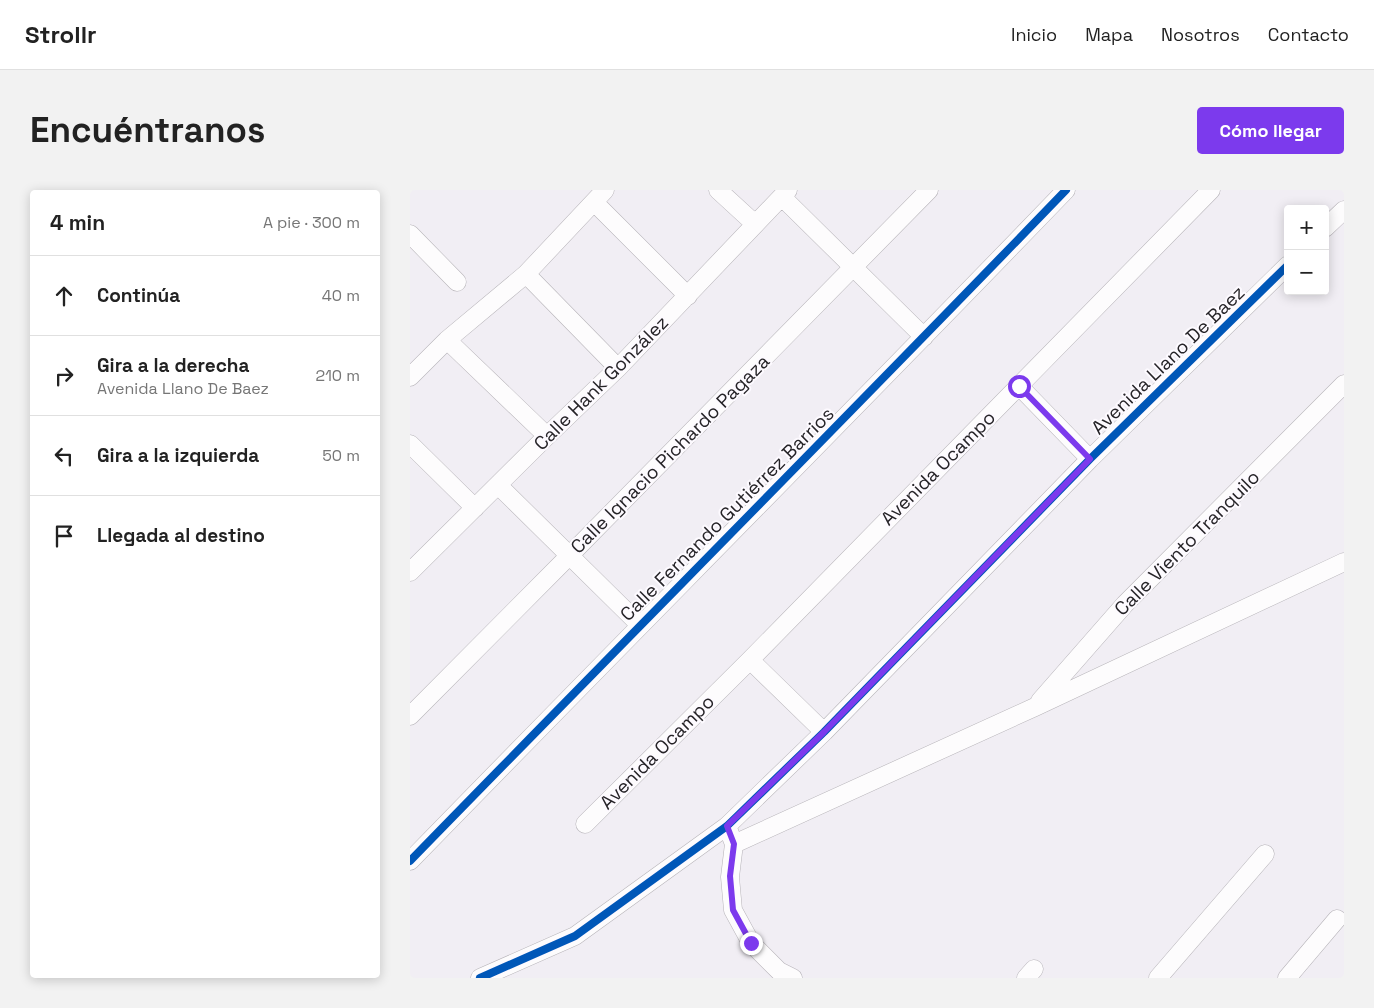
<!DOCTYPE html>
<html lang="es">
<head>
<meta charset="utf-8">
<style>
	:root { --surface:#fff; --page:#f2f2f2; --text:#222; --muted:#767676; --line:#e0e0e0; --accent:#7c3aed }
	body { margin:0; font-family:"Space Grotesk",sans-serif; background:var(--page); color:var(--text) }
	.controls { position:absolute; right:15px; top:15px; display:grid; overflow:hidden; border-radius:5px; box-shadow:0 2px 12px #0003 }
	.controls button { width:45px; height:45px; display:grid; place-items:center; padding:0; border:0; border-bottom:1px solid var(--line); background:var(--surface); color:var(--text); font:25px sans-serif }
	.stop { position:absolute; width:15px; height:15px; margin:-11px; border:4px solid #7c3aed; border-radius:50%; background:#fff }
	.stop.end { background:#7c3aed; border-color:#fff; box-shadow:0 1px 5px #0008 }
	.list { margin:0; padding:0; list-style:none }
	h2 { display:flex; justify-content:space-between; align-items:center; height:65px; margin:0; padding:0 20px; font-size:21px }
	h2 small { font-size:16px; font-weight:400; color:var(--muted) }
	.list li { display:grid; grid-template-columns:32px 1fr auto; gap:15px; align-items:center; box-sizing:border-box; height:80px; padding:0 20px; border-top:1px solid var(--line) }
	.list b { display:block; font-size:19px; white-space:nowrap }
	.list p { margin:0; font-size:16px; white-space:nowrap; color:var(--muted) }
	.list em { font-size:16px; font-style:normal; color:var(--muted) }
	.icon { flex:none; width:28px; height:28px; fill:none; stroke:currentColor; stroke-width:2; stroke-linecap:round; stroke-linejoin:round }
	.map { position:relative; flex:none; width:934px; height:788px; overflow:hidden; border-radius:5px }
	header { display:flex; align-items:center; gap:30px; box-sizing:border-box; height:70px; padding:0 25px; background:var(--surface); border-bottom:1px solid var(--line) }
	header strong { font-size:24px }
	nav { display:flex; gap:28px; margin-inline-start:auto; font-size:18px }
	.intro { display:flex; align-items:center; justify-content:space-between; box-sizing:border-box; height:120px; padding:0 30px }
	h1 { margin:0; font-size:35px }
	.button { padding:12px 22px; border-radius:5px; background:var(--accent); color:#fff; font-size:18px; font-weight:700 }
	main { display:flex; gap:30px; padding:0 30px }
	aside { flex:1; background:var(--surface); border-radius:5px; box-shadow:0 2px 12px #0003 }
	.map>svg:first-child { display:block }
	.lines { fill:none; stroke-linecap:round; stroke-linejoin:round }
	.street-casing { stroke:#b6b3b8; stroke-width:19 }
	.street { stroke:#fdfcfd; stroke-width:18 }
	.cycleway-casing { stroke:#fdfaff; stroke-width:11 }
	.cycleway { stroke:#0057b8; stroke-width:8 }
	.route { stroke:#7c3aed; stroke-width:6 }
	.labels { text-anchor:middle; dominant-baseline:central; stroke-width:4; stroke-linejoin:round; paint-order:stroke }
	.street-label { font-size:19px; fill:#262428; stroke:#fdfaff }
</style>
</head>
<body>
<header>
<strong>Strollr</strong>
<nav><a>Inicio</a><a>Mapa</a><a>Nosotros</a><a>Contacto</a></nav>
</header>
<div class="intro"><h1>Encuéntranos</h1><a class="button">Cómo llegar</a></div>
<main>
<aside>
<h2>4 min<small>A pie · 300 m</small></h2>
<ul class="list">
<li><svg class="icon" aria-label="ahead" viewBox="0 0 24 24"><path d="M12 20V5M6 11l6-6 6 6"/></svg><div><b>Continúa</b></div><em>40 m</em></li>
<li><svg class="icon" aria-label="right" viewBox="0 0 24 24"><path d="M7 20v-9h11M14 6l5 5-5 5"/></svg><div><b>Gira a la derecha</b><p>Avenida Llano De Baez</p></div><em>210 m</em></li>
<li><svg class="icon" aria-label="left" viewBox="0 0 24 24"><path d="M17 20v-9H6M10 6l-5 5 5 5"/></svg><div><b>Gira a la izquierda</b></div><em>50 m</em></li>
<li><svg class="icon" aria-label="arrive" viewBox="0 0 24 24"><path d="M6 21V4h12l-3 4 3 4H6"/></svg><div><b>Llegada al destino</b></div></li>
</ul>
</aside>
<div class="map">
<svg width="934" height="788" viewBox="0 0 934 788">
	<rect width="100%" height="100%" fill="#f1eef4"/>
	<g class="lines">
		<g class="street-casing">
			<path id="street" d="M 308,0 L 345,34
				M 372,7 L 514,147
				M 184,12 L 278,106
				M 915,38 L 934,20
				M 0,44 L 47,92
				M 116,84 L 208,178
				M 37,150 L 137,246
				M 0,187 L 37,150 L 116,84 L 195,0
				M 609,196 L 680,269
				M 0,254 L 65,318
				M 88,295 L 230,435
				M 0,382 L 137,246 L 208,178 L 378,0
				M 340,470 L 414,542
				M 630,511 L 715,414 L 934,194
				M 0,526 L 160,365 L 519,0
				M 175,634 L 340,470 L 801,0
				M 317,636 L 324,654 L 625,517 L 934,372
				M 324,654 L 320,687 L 323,720 L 341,753 L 369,781 L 383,788
				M 0,671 C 218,447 439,225 656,0
				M 70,788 L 165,746 L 317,636 L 414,542 L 680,269 L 878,75
				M 616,788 L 624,779
				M 748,788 L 855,664
				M 877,788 L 927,729"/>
		</g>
		<use href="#street" class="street"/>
		<g class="cycleway-casing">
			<path id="cycleway" d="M 0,671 C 218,447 439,225 656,0
				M 70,788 L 165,746 L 317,636 L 414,542 L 680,269 L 878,75"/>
		</g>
		<use href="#cycleway" class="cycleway"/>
	</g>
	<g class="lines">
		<path class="route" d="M 341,753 L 323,720 L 320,686 L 324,654 L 317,636 L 414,542 L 680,269 L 609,196"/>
	</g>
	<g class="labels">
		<g class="street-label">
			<text transform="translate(758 170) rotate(-44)">Avenida Llano De Baez</text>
			<text transform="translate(191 193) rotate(-45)">Calle Hank González</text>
			<text transform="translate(260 264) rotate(-45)">Calle Ignacio Pichardo Pagaza</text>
			<text transform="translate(528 278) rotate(-45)">Avenida Ocampo</text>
			<text transform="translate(317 324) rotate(-45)">Calle Fernando Gutiérrez Barrios</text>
			<text transform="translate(777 353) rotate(-45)">Calle Viento Tranquilo</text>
			<text transform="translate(247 562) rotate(-45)">Avenida Ocampo</text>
		</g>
	</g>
</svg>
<div class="controls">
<button>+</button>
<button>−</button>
</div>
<div class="stop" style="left:609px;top:196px"></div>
<div class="stop end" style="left:341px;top:753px"></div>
</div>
</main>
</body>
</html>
